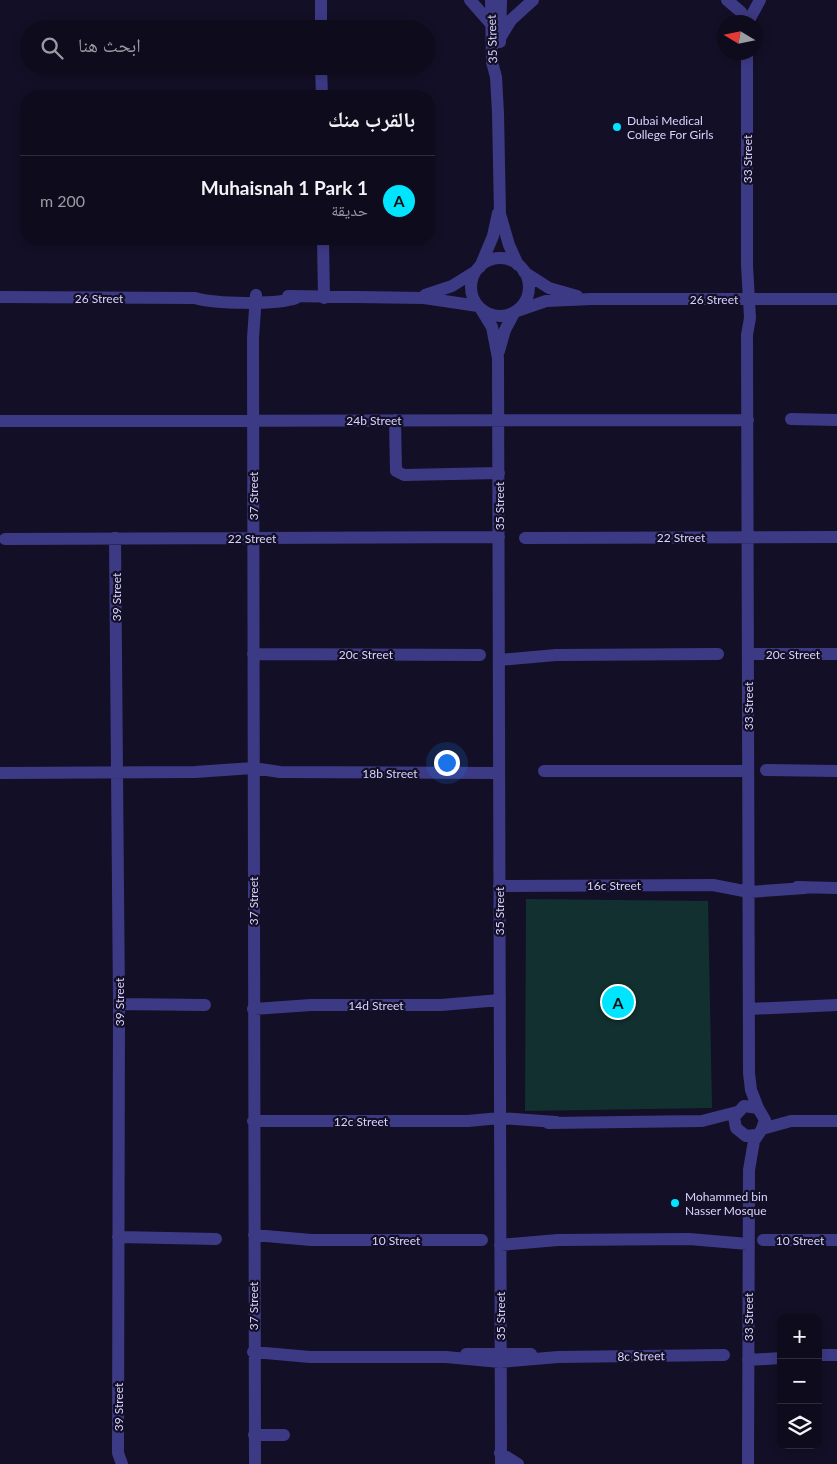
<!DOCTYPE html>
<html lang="ar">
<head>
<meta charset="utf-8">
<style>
	:root { --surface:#0e0b1c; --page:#1c1929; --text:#f1f3f6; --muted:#9b9ba3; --line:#2e2b3b; --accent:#00e5ff }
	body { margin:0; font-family:Lato,"Noto Naskh Arabic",sans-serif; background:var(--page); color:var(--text); direction:rtl }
	.controls { position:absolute; right:15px; bottom:15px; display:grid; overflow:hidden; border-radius:10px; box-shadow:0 2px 8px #0003 }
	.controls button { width:45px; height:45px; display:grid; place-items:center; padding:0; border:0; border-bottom:1px solid var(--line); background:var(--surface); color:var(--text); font:25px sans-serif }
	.compass { position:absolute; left:717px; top:15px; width:45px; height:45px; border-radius:50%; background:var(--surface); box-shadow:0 2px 8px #0003; rotate:280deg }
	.you { position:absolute; left:446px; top:762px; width:18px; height:18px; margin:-12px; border:4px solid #fff; border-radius:50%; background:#1a73e8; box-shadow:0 0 0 8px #1a73e833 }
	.badge { display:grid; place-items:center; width:32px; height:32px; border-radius:50%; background:var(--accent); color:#111; font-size:16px; font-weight:700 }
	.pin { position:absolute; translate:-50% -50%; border:2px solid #fff; box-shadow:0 1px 5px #0006 }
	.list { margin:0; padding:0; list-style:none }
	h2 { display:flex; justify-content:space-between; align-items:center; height:65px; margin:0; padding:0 20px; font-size:21px }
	h2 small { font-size:16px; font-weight:400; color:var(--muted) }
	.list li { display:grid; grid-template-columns:32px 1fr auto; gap:15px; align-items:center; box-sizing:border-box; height:90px; padding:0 20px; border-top:1px solid var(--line) }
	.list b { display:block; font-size:19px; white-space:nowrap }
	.list p { margin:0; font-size:16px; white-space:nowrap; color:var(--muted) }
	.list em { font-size:16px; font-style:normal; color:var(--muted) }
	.icon { flex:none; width:28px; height:28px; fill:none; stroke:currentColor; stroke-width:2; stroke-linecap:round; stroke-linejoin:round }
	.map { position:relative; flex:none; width:837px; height:1464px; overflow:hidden; direction:ltr }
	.search { position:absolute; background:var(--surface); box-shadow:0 2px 8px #0003; left:20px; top:20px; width:415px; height:55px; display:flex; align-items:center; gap:12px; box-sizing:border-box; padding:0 18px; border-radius:28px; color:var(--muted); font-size:19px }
	.panel { position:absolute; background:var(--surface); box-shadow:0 2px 8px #0003; left:20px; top:90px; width:415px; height:155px; border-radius:20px; direction:rtl }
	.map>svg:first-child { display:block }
	.green { fill:#12302f }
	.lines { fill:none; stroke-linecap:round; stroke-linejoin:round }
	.minor { stroke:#3d3a85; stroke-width:12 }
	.tertiary { stroke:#3d3a85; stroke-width:12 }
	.poi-dot { fill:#00e5ff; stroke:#130f26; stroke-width:2 }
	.labels { text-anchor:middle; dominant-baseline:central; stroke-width:4.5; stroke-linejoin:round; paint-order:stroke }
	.street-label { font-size:12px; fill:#d9d4ff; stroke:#130f26 }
	.poi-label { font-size:12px; fill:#d9d4ff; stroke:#130f26; text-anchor:start }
</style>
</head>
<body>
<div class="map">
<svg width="837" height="1464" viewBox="0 0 837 1464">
	<rect width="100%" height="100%" fill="#130f26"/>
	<path class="green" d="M 526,899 L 708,901 L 712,1108 L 525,1111 Z"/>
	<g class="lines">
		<path class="minor" d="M 321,0 L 321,29
			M 491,0 L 492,62 L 496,77 L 498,113 L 500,214 L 509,245 L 518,265
			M 727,0 L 741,12 L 745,22
			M 748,22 L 760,0
			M 500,42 L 501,0
			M 747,52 L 747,265 L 750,318 L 747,335 L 749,1073 L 751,1090 L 758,1108
			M 321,66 L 322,96
			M 323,239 L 324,298
			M471 287a29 29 0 1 1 58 0a29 29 0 1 1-58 0Z
			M 480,267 L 493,236 L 498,213
			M 524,272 L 549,288 L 577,296
			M 425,295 L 452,286 L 476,271
			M 288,296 L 424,298 L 478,306
			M 0,297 L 195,298 C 215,304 276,305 296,298
			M 481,309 L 492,327 L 498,358 L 501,1464
			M 517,311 L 546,301 L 592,299 L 837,299
			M 499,351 L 505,330 L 514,313
			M 791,419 L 837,420
			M 395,420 L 396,471 L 404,475 L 499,473
			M 0,421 L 748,420
			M 115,538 L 119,1004 L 118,1453 L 122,1464
			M 525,538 L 837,537
			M 5,539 L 499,537
			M 253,654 L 480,655
			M 748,654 L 837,654
			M 499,660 L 556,655 L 718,654
			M 766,770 L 837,771
			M 544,771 L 748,771
			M 0,773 L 195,772 L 253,768 L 280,772 L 499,773
			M 499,886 L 713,885 L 749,892 L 805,888
			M 797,887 L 837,888
			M 119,1004 L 205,1005
			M 253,1009 L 311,1005 L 441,1005 L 500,1000
			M 749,1009 L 837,1005
			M 253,1121 L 468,1121 L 500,1118 L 556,1122
			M 548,1123 L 702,1121 L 737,1112
			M 762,1129 L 791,1121 L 837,1121
			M 254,1235 L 311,1240 L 482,1240
			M 118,1237 L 216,1239
			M 763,1240 L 837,1240
			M 500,1245 L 558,1240 L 689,1239 L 748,1244
			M 253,1352 L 310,1357 L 446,1357 L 500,1362 L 558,1357 L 724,1355
			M 466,1354 L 531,1354
			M 818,1355 L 837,1355
			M 748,1360 L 781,1358
			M 254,1435 L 284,1435
			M 500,1453 L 518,1464
			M 255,1464 L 253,338 L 256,295
			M 748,1464 L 749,1170 L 754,1141 L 762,1129 L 765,1120 L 758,1108 L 744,1106 L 734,1117 L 736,1128 L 746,1136 L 756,1135"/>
		<path class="tertiary" d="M 470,0 L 492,25
			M 500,38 L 511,20 L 533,0"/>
	</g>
	<g class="poi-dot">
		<circle cx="617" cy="127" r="5"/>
		<circle cx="675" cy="1203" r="5"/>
	</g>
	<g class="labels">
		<g class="street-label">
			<text transform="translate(492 39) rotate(-92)">35 Street</text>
			<text transform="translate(747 159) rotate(-90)">33 Street</text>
			<text x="99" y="298">26 Street</text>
			<text x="714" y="299">26 Street</text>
			<text x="374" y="420">24b Street</text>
			<text transform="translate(253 496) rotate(-90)">37 Street</text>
			<text transform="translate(499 506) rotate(-90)">35 Street</text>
			<text x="681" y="537">22 Street</text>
			<text x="252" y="538">22 Street</text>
			<text transform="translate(116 597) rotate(-90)">39 Street</text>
			<text x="366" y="654">20c Street</text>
			<text x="793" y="654">20c Street</text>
			<text transform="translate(748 706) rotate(-90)">33 Street</text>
			<text x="390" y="773">18b Street</text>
			<text x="614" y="885">16c Street</text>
			<text transform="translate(253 901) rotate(-90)">37 Street</text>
			<text transform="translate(499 911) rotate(-90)">35 Street</text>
			<text transform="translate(119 1002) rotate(-90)">39 Street</text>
			<text x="376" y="1005">14d Street</text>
			<text x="361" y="1121">12c Street</text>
			<text x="396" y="1240">10 Street</text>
			<text x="800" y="1240">10 Street</text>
			<text transform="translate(253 1306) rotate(-90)">37 Street</text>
			<text transform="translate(500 1316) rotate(-90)">35 Street</text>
			<text transform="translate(748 1317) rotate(-90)">33 Street</text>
			<text transform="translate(641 1356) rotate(-1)">8c Street</text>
			<text transform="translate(118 1407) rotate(-90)">39 Street</text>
		</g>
		<g class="poi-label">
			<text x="627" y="120">Dubai Medical<tspan x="627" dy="14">College For Girls</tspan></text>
			<text x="685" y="1196">Mohammed bin<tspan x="685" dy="14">Nasser Mosque</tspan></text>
		</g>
	</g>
</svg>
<div class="controls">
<button>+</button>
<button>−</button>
<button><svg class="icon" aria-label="layers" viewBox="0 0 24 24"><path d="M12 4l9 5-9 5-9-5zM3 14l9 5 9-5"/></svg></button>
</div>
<svg class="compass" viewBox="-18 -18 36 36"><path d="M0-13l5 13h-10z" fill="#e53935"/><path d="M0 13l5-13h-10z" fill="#9b9ba3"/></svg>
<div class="you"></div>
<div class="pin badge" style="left:618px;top:1002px">A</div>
<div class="search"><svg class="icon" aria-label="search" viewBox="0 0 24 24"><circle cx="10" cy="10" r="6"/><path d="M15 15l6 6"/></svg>ابحث هنا</div>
<section class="panel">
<h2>بالقرب منك<small></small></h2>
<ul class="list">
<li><span class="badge">A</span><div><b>Muhaisnah 1 Park 1</b><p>حديقة</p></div><em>200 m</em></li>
</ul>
</section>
</div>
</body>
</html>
